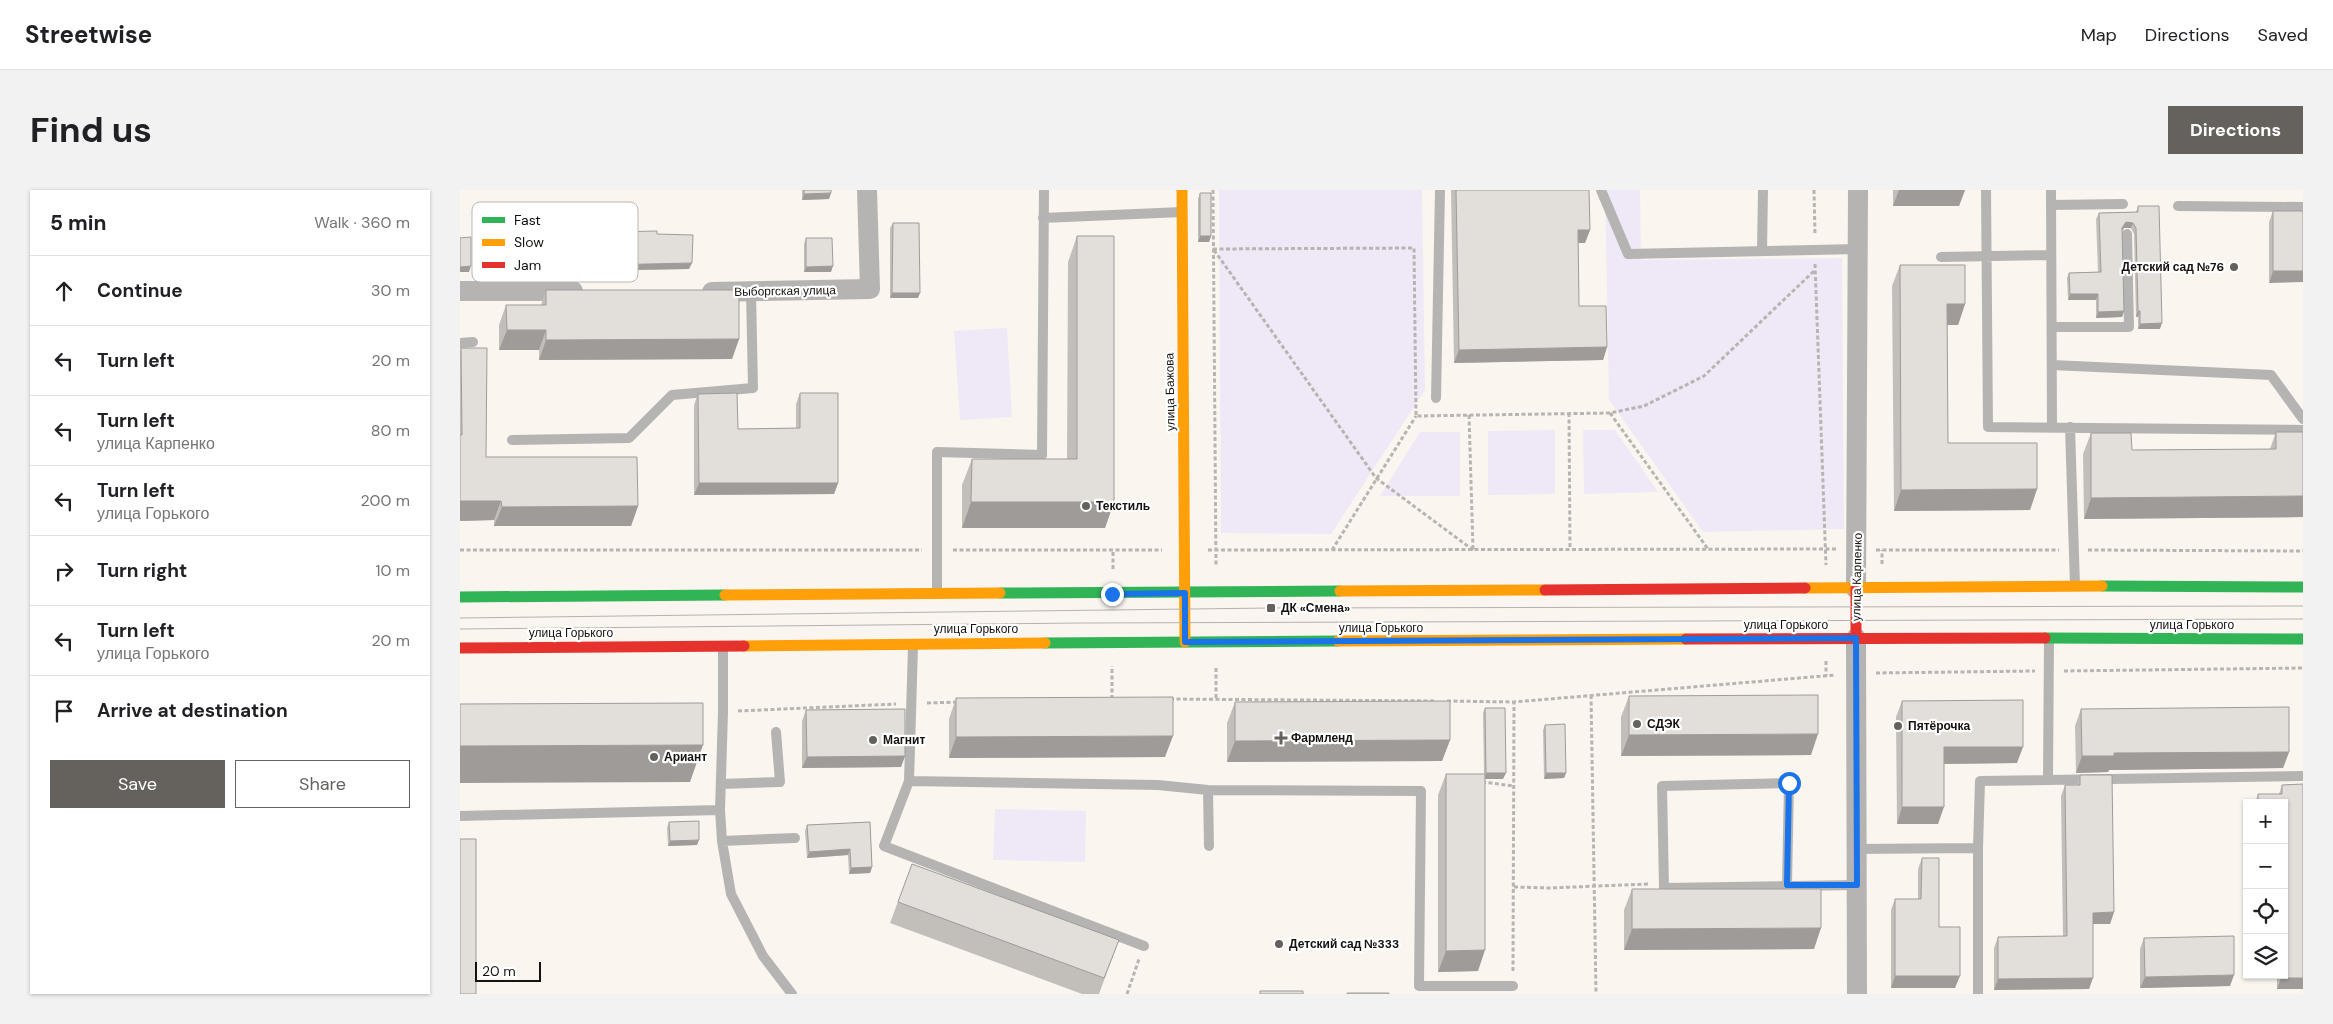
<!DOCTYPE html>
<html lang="en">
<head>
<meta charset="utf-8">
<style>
	:root { --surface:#fff; --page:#f2f2f2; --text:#202124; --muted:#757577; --line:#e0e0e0; --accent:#65615d }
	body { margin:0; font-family:"DM Sans",sans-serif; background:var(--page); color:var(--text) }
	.controls { position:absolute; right:15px; bottom:15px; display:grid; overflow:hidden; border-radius:0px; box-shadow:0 1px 4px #0004 }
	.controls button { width:45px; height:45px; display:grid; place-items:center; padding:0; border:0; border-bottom:1px solid var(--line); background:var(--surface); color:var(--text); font:25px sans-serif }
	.scale { position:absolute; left:15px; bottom:12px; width:66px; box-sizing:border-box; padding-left:5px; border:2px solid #15120f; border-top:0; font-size:14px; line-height:18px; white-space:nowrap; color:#15120f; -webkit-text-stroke:4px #fff; paint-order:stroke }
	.stop { position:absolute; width:15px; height:15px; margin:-11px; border:4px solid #1a73e8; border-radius:50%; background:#fff }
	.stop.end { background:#1a73e8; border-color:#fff; box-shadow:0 1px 5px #0008 }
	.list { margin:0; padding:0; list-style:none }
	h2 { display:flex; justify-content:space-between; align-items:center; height:65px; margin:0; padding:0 20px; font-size:21px }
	h2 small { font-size:16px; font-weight:400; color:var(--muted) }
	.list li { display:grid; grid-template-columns:32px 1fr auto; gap:15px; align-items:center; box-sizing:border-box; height:70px; padding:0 20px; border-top:1px solid var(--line) }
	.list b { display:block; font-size:19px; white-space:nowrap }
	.list p { margin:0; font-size:16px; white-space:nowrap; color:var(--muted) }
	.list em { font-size:16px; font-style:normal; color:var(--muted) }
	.actions { display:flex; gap:10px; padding:15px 20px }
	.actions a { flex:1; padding:11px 0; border:1px solid var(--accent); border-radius:0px; text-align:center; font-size:18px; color:var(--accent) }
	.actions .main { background:var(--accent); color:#fff }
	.icon { flex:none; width:28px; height:28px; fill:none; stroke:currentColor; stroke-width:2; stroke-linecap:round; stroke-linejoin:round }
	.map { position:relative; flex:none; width:1843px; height:804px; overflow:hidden; border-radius:0px }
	header { display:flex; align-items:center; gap:30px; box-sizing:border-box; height:70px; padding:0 25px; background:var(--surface); border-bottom:1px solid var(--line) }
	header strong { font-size:24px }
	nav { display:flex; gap:28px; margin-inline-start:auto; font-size:18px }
	.intro { display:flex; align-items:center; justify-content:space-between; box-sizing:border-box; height:120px; padding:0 30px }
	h1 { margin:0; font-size:35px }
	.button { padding:12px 22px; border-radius:0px; background:var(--accent); color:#fff; font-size:18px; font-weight:700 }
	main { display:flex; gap:30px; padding:0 30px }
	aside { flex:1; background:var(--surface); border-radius:0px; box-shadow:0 1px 4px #0004 }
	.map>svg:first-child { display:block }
	.green { fill:#efe9f7 }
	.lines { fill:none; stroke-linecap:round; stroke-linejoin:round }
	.path { stroke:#b7b4b2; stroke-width:3; stroke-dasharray:4 2.5; stroke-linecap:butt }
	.lane { stroke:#b6b4b2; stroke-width:10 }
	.street { stroke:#b6b4b2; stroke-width:20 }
	.fast { stroke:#30b455; stroke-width:11 }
	.slow { stroke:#ff9f0a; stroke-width:11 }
	.jam { stroke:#e5322d; stroke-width:11 }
	.tram { stroke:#b5b2ae; stroke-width:1 }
	.wall { fill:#c2bfbb }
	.shaded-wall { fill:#9e9b99 }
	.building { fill:#e2deda; stroke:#9e9b99 }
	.route { stroke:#1a73e8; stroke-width:6 }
	.poi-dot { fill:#65615d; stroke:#fff; stroke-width:2 }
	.labels { text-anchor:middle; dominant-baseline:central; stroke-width:4.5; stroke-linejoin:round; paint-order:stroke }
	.poi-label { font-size:12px; font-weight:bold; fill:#15120f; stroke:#fff; text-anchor:start }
	.street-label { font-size:12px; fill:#15120f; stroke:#fff }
	.key { fill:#fff; stroke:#b9b8b7; stroke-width:1 }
	.key-label { font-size:14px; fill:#15120f }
</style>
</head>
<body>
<header>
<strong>Streetwise</strong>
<nav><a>Map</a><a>Directions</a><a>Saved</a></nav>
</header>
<div class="intro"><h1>Find us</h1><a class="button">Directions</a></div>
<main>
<aside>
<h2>5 min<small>Walk · 360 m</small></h2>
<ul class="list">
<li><svg class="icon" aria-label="ahead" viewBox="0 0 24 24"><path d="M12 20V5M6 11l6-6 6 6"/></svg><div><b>Continue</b></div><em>30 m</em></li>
<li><svg class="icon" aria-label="left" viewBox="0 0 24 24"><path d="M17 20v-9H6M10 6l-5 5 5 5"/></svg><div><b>Turn left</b></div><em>20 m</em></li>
<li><svg class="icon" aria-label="left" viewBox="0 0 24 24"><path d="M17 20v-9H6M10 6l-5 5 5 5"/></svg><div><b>Turn left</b><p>улица Карпенко</p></div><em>80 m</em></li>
<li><svg class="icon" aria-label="left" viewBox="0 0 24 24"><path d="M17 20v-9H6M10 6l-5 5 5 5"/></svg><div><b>Turn left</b><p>улица Горького</p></div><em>200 m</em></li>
<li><svg class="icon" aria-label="right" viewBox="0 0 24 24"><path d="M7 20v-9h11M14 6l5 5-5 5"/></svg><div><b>Turn right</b></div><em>10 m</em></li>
<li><svg class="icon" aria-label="left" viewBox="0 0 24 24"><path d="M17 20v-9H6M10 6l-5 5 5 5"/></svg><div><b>Turn left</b><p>улица Горького</p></div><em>20 m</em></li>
<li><svg class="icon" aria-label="arrive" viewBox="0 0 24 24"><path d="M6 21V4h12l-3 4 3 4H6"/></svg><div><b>Arrive at destination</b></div></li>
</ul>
<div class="actions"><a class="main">Save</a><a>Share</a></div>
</aside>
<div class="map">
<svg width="1843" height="804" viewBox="0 0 1843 804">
	<rect width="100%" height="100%" fill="#faf5ef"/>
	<path class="green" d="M 759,0 L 962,0 L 965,200 L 871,344 L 761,343 Z
		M 1145,0 L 1180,0 L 1181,70 L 1382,68 L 1384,339 L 1243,342 L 1149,210 Z
		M 547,138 L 552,227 L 500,230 L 494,141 Z
		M 1095,240 L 1095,304 L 1028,305 L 1028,241 Z
		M 1123,240 L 1155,240 L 1198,302 L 1124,304 Z
		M 960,242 L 1000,242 L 1000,306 L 920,306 Z
		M 535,619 L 626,621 L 625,672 L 533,670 Z"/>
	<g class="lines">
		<path class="path" d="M 753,0 L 756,377
			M 1354,0 L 1355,45
			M 753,59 L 954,58 L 956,226 L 1150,223 L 1184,216 L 1244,186 L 1354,81
			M 754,60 L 916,288 L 1013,360
			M 1355,74 L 1366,375
			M 1109,223 L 1110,359
			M 1150,223 L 1248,359
			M 1009,225 L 1013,359
			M 0,360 L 462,360
			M 493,360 L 702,360
			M 748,360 L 1377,359
			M 872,360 L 956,226
			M 1416,360 L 1599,360
			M 1628,360 L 1843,361
			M 1422,374 L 1422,360
			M 653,379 L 653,360
			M 1366,471 L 1366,486
			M 1604,481 L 1843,478
			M 1416,483 L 1575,481
			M 1131,505 L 1136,804
			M 756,508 L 756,476
			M 652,509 L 652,476
			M 710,509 L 974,511
			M 987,511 L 1054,512 L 1375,485
			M 467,513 L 499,512
			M 278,521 L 436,514
			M 1022,592 L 1054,596
			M 1054,697 L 1089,698 L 1188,694
			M 1053,781 L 1054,512
			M 667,804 L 679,769"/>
		<path class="lane" d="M 1141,0 L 1168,64 L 1398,59
			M 1526,0 L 1528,237 L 1843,240
			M 1591,0 L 1592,237
			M 1591,15 L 1663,14
			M 1718,16 L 1843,17
			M 583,28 L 722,22
			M 1302,61 L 1303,0
			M 1481,67 L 1591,65
			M 1592,137 L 1669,137 L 1667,44
			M 0,153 L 13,152
			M 1592,175 L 1811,185 L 1843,229
			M 976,208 L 980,0
			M 1610,237 L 1615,396
			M 52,250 L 169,248 L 212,205 L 293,198 L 291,102
			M 477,403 L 477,262 L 582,265 L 584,0
			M 263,456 L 263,522 L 260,620 L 262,651 L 271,704 L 303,766 L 332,804
			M 453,456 L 449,591 L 424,656 L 684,756
			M 1588,589 L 1589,450
			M 449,591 L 698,595 L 748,600 L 961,601 L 959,796 L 1053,796
			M 261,594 L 320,592 L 316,542
			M 748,600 L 749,656
			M 0,626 L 260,620
			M 262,651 L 335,648
			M 1396,659 L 1518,658
			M 1327,695 L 1329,593 L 1202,596 L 1204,698 L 1397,695
			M 1518,804 L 1518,658 L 1520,591 L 1843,586"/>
		<path class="street" d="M 0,101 L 113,101
			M 252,102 L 410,99 L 407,0
			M 1396,399 L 1398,0
			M 1396,448 L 1397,804"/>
		<path class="fast" d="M 1642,396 L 1843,397
			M 540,403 L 880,401
			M 0,407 L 265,405
			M 1585,448 L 1843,449
			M 585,453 L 878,451"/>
		<path class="slow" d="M 722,0 L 725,452
			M 1345,398 L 1642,396
			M 880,401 L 1085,400
			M 265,405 L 540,403
			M 878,451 L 1226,449
			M 284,456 L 585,453"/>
		<path class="jam" d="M 1396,399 L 1396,448
			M 1085,400 L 1345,398
			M 1226,449 L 1585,448
			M 0,458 L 284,456"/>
		<path class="tram" d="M 0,428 L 811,418 L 1843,416
			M 0,439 L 623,433 L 1843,429"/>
	</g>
	<path class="wall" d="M 342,0 L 371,0 L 369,9 L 342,10 Z
		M 991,0 L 1129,0 L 1130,40 L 1125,53 L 1118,53 L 1119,116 L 1147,157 L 1143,170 L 994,173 Z
		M 1433,0 L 1505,0 L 1499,16 L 1433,16 Z
		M 740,3 L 751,46 L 749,52 L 738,52 L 738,9 Z
		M 1678,16 L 1700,139 L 1678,139 L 1678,127 L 1676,127 L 1674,44 L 1671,38 L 1664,38 L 1662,41 L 1664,121 L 1662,127 L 1636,128 L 1636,110 L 1608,110 L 1607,88 L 1609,83 L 1638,82 L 1636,29 L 1639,23 L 1676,22 Z
		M 1813,21 L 1843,21 L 1809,93 L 1809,32 Z
		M 433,33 L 458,108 L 430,108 L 430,38 Z
		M 150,42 L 197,44 L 229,79 L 52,82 L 52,54 L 54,48 L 148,47 Z
		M 617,46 L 654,312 L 645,338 L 502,338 L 502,295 L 512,269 L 607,269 L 608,72 Z
		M 346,48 L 371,82 L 344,82 L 344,54 Z
		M 1440,75 L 1505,114 L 1498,135 L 1487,135 L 1488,253 L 1577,299 L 1570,320 L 1434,321 L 1432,96 Z
		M 86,100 L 279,149 L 272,169 L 79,170 L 79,160 L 39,160 L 39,135 L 46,115 L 81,115 Z
		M 1,158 L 26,267 L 178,316 L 171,336 L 34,336 L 34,330 L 0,331 L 0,161 Z
		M 340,203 L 378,293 L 374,304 L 234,305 L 234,215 L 238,204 L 278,239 L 336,238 L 336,214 Z
		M 1816,242 L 1843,242 L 1843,327 L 1624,329 L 1623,264 L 1631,243 L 1672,260 L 1810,259 Z
		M 1169,506 L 1351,565 L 1161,566 L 1161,527 Z
		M 496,508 L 705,567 L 489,568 L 489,529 Z
		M 1442,511 L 1557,573 L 1484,574 L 1478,634 L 1437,634 L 1436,527 Z
		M 775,512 L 990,550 L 982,571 L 767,572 L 767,533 Z
		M 1025,518 L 1043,589 L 1025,589 L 1018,781 L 978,782 L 978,605 L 986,584 L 1024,584 L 1023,523 Z
		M 1621,519 L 1829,562 L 1823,578 L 1649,580 L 1648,582 L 1616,583 L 1615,536 Z
		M 346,520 L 445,566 L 441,577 L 342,578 L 342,531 Z
		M 1085,535 L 1106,583 L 1104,588 L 1084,589 L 1083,540 Z
		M 1620,585 L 1654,722 L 1650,734 L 1633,734 L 1629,799 L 1534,800 L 1534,758 L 1538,747 L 1603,747 L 1601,606 L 1605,595 L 1617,595 Z
		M 1843,594 L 1843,799 L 1817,799 L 1817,785 L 1824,785 L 1824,613 L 1795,613 L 1798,604 L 1819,604 L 1822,595 Z
		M 209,632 L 237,655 L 208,656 L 207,638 Z
		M 410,632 L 412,677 L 410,683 L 389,684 L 388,665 L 347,668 L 345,641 L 347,635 Z
		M 1462,668 L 1479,737 L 1495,798 L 1431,798 L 1431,720 L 1435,709 L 1458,709 L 1458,679 Z
		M 452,674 L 659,750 L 639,804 L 622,804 L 430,733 Z
		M 1172,699 L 1354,759 L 1164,760 L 1164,720 Z
		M 1684,748 L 1770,796 L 1680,798 L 1680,759 Z"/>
	<path class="shaded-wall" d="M 1439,0 L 1505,0 L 1499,16 L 1433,16 Z
		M 371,3 L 369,9 L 342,10 L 344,4 Z
		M 1666,32 L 1673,33 L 1671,38 L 1664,38 L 1660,44 L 1662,38 Z
		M 1118,40 L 1130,40 L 1125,53 L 1113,53 Z
		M 740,46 L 751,46 L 749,52 L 738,52 Z
		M 232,73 L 229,79 L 52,82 L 54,77 Z
		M 11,76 L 9,82 L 0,82 L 0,77 Z
		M 373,76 L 371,82 L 344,82 L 346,77 Z
		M 1813,81 L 1843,81 L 1843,92 L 1809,93 Z
		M 432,103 L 460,103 L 458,108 L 430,108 Z
		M 1610,104 L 1638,104 L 1636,110 L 1608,110 Z
		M 1487,114 L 1505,114 L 1498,135 L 1479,135 Z
		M 1664,121 L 1662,127 L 1636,128 L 1638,122 Z
		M 1678,121 L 1680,121 L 1678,127 L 1676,127 Z
		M 1702,133 L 1700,139 L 1678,139 L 1680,134 Z
		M 47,140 L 86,140 L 79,160 L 39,160 Z
		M 279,149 L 272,169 L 79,170 L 86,150 Z
		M 1147,157 L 1143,170 L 994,173 L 999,160 Z
		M 239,293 L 378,293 L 374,304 L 234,305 Z
		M 1577,299 L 1570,320 L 1434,321 L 1441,300 Z
		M 1843,306 L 1843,327 L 1624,329 L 1631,308 Z
		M 0,311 L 41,311 L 34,330 L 0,331 Z
		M 511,312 L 654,312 L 645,338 L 502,338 Z
		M 178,316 L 171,336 L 34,336 L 42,317 Z
		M 1358,544 L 1351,565 L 1161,566 L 1169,545 Z
		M 713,546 L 705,567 L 489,568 L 496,547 Z
		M 990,550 L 982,571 L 767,572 L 775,551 Z
		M 243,555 L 230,592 L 0,593 L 0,556 Z
		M 1484,557 L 1563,557 L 1557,573 L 1478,574 Z
		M 1829,562 L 1823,578 L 1649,580 L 1648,582 L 1616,583 L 1622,566 L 1654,563 Z
		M 445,566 L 441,577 L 342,578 L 347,567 Z
		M 1026,583 L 1046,583 L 1043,589 L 1024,589 Z
		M 1086,583 L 1106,583 L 1104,588 L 1084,589 Z
		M 1442,617 L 1484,617 L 1478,634 L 1437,634 Z
		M 239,650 L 237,655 L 208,656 L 210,651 Z
		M 390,659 L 388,665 L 347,668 L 349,662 Z
		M 412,677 L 410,683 L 389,684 L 391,678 Z
		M 1654,722 L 1650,734 L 1629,734 L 1633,723 Z
		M 1361,738 L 1354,759 L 1164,760 L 1172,739 Z
		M 1025,760 L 1018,781 L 978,782 L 986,761 Z
		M 1774,785 L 1770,796 L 1680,798 L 1685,787 Z
		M 1435,786 L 1500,786 L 1495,798 L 1431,798 Z
		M 1633,788 L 1629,799 L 1534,800 L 1538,789 Z
		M 1821,788 L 1843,788 L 1843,799 L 1817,799 Z"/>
	<path class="building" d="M 344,0 L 371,0 L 371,3 L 344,4 Z
		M 996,0 L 1129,0 L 1130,40 L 1118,40 L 1119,116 L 1146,116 L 1147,157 L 999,160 Z
		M 740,3 L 751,3 L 751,46 L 740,46 Z
		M 1678,16 L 1699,16 L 1702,133 L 1680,134 L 1680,121 L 1678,121 L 1676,38 L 1673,33 L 1666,32 L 1662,38 L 1664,121 L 1638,122 L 1638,104 L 1610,104 L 1609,83 L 1641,82 L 1639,23 L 1678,22 Z
		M 1813,21 L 1843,21 L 1843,81 L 1813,81 Z
		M 433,33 L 459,33 L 460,103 L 432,103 Z
		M 197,41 L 197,44 L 233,45 L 232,73 L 54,77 L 54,48 L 150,47 L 150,42 Z
		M 617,46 L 654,46 L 654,312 L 511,312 L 512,269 L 617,269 Z
		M 11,47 L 11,76 L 0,77 L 0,48 Z
		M 346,48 L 372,48 L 373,76 L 346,77 Z
		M 1440,75 L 1505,75 L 1505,114 L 1487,114 L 1488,253 L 1577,253 L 1577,299 L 1441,300 Z
		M 86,100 L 279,100 L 279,149 L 86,150 L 86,140 L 47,140 L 46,115 L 86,115 Z
		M 1,158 L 27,158 L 26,267 L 177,267 L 178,316 L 42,317 L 41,311 L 0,311 L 0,245 L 2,245 Z
		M 277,203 L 278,239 L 340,238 L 340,203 L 378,203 L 378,293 L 239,293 L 238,204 Z
		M 1816,242 L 1843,242 L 1843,306 L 1631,308 L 1631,243 L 1671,243 L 1672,260 L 1816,259 Z
		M 1358,505 L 1358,544 L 1169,545 L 1169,506 Z
		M 713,507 L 713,546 L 496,547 L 496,508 Z
		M 1563,510 L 1563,557 L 1484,557 L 1484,617 L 1442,617 L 1442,511 Z
		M 990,511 L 990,550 L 775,551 L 775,512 Z
		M 243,513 L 243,555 L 0,556 L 0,514 Z
		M 1829,517 L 1829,562 L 1654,563 L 1654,566 L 1622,566 L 1621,519 Z
		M 1025,518 L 1045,518 L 1046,583 L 1026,583 Z
		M 445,519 L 445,566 L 347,567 L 346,520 Z
		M 1105,534 L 1106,583 L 1086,583 L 1085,535 Z
		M 986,584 L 1025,584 L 1025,760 L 986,761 Z
		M 1620,585 L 1652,585 L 1654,722 L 1633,723 L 1633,788 L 1538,789 L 1538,747 L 1607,746 L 1605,595 L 1620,595 Z
		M 1843,594 L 1843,788 L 1821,788 L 1821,785 L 1824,785 L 1824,613 L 1798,613 L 1798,604 L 1822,604 L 1822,595 Z
		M 239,631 L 239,650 L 210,651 L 209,632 Z
		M 410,632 L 412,677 L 391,678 L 390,659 L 349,662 L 347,635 Z
		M 0,649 L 16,649 L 16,804 L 0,804 Z
		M 1462,668 L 1479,668 L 1479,737 L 1500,737 L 1500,786 L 1435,786 L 1435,709 L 1461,709 Z
		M 452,674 L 659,750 L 644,788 L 438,712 Z
		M 1172,699 L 1361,699 L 1361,738 L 1172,739 Z
		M 1774,746 L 1774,785 L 1685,787 L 1684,748 Z
		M 800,801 L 843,801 L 843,804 L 800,804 Z
		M 887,803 L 929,803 L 929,804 L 887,804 Z"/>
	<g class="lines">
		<path class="route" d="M 652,404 L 725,403 L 725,452 L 1396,448 L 1397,695 L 1327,695 L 1329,593"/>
	</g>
	<g class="poi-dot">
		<circle cx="1774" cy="77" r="5"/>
		<circle cx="626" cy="316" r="5"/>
		<rect x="806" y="413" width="10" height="10" rx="2.5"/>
		<circle cx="1177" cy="534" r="5"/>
		<circle cx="1438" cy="536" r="5"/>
		<path d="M818.5 540.5h5v5h5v5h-5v5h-5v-5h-5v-5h5z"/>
		<circle cx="413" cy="550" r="5"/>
		<circle cx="194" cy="567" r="5"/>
		<circle cx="819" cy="754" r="5"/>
	</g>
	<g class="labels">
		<g class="poi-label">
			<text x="1764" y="77" text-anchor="end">Детский сад №76</text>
			<text x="636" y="316">Текстиль</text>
			<text x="821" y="418">ДК «Смена»</text>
			<text x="1187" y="534">СДЭК</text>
			<text x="1448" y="536">Пятёрочка</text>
			<text x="831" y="548">Фармленд</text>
			<text x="423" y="550">Магнит</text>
			<text x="204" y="567">Ариант</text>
			<text x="829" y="754">Детский сад №333</text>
		</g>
		<g class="street-label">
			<text transform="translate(325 101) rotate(-1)">Выборгская улица</text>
			<text transform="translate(710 202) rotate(-91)">улица Бажова</text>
			<text transform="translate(1397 387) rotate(-89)">улица Карпенко</text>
			<text x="1326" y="435">улица Горького</text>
			<text x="1732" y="435">улица Горького</text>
			<text x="921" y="438">улица Горького</text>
			<text x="516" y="439">улица Горького</text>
			<text x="111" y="443">улица Горького</text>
		</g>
	</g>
	<rect x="12" y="12" width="166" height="80" rx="8" class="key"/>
	<rect x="22" y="27" width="23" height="6" fill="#30b455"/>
	<rect x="22" y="49" width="23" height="7" fill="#ff9f0a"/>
	<rect x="22" y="72" width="23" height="6" fill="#e5322d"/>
	<g class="key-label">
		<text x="54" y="35">Fast</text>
		<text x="54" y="57">Slow</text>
		<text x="54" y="80">Jam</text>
	</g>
</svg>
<div class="controls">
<button>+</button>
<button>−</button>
<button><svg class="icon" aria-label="locate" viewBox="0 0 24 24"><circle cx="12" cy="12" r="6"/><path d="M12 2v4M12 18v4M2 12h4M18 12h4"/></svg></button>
<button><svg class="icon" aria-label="layers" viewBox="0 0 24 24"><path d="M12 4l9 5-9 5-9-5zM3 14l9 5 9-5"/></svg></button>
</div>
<div class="scale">20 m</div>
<div class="stop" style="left:1329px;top:593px"></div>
<div class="stop end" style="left:652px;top:404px"></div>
</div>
</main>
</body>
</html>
